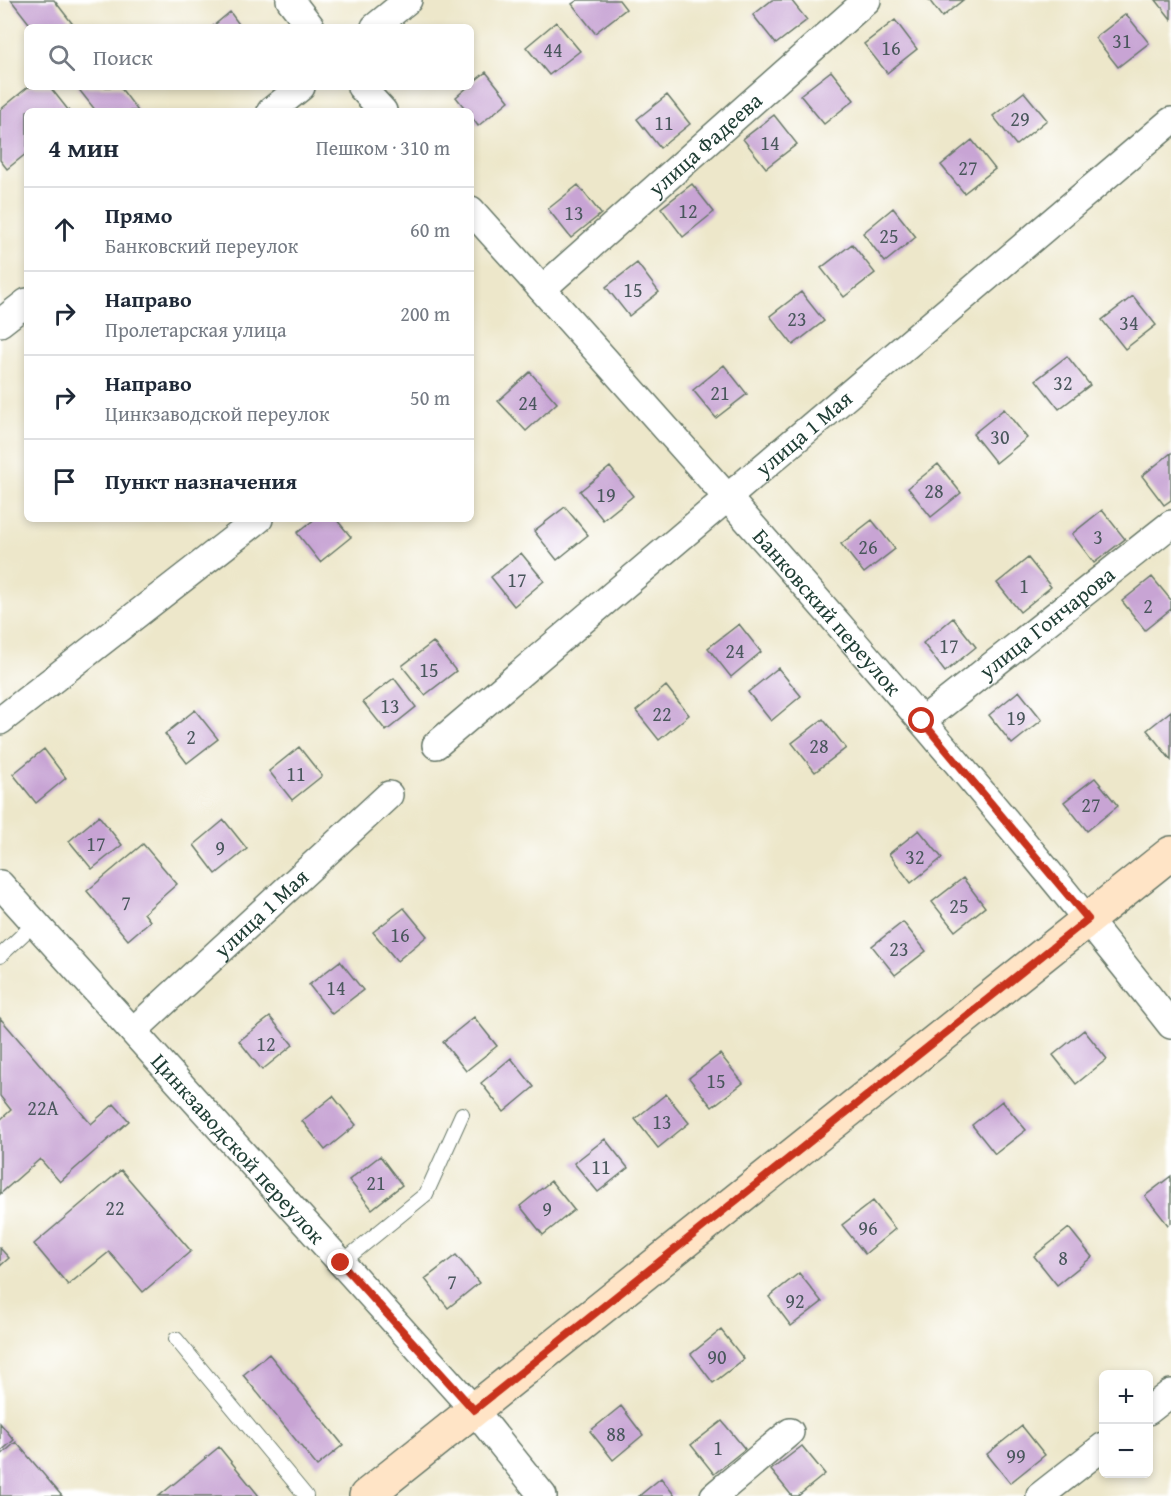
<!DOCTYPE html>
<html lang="ru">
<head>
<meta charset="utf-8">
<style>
	:root { --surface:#fff; --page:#f2f2f3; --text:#1f2937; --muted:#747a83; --line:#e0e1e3 }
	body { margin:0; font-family:"Gentium Book Plus",serif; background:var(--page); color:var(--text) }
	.controls { position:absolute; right:18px; bottom:18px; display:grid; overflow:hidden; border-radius:9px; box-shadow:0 3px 9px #0003 }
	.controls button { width:54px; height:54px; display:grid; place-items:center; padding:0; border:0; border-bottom:2px solid var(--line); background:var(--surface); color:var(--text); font:30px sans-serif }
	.stop { position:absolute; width:18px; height:18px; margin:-14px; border:4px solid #c8321e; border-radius:50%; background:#fff }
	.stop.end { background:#c8321e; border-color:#fff; box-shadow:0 2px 6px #0008 }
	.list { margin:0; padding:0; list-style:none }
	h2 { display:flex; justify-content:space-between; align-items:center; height:78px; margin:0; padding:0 24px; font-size:26px }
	h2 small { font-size:20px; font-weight:400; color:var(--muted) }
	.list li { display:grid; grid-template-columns:39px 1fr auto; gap:18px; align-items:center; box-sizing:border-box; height:84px; padding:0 24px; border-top:2px solid var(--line) }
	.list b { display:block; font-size:22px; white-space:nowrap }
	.list p { margin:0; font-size:20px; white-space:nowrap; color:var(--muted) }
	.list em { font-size:20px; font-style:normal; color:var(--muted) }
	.icon { flex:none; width:33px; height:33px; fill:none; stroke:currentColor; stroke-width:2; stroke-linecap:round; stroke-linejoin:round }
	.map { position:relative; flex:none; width:1171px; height:1496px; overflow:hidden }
	.search { position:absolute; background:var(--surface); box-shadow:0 3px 9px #0003; left:24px; top:24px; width:450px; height:66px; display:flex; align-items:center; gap:15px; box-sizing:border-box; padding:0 21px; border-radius:9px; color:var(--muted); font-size:22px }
	.panel { position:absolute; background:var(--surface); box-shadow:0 3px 9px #0003; left:24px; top:108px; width:450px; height:414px; border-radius:9px }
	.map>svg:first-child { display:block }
	.building { fill:#c8a4d4 }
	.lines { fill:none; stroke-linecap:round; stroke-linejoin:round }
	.lane-casing { stroke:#677868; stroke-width:16 }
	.street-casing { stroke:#677868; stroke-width:30 }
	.secondary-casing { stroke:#677868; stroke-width:36 }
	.lane { stroke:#fff; stroke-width:14 }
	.street { stroke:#fff; stroke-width:27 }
	.secondary { stroke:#ffe4c6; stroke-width:33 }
	.route { stroke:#c8321e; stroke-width:8 }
	.labels { text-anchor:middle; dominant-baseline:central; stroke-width:4.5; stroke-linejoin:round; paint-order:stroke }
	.number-label { font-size:20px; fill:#49575c }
	.street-label { font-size:22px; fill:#1f3d34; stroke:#fff }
</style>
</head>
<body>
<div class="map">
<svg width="1171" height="1496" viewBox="0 0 1171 1496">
	<rect width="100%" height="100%" fill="#fff"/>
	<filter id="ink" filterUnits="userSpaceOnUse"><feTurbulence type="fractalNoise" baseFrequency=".0167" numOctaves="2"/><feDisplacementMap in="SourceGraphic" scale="12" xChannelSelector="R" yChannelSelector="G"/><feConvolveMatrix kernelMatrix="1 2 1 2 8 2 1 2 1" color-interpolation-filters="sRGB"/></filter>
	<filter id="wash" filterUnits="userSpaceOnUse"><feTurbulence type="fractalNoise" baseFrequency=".008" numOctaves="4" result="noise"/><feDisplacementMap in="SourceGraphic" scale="24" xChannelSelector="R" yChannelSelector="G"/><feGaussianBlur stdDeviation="1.35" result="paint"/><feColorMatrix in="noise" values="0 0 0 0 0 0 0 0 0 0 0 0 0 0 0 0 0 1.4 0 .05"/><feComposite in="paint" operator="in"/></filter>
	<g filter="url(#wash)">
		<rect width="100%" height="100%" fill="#ede7ca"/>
		<g id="blocks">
			<path class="building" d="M 11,0 L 54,0 L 75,27 L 32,27 Z
				M 578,0 L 619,0 L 626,9 L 595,33 L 572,4 Z
				M 772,0 L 791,0 L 807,20 L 776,44 L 753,15 Z
				M 929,0 L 963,0 L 942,17 Z
				M 1156,0 L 1171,0 L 1171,19 Z
				M 230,12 L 241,27 L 212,27 Z
				M 1126,14 L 1149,43 L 1118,67 L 1095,38 Z
				M 895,20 L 917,49 L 887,73 L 864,44 Z
				M 556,22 L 580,51 L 549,75 L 526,47 Z
				M 831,71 L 854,100 L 824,124 L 800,95 Z
				M 486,72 L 509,101 L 478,126 L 471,116 L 471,111 L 467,111 L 456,97 L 468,87 L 471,87 L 471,84 Z
				M 28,87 L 50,87 L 69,111 L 27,111 L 27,153 L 7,169 L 0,160 L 0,110 Z
				M 77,87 L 120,87 L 138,111 L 96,111 Z
				M 1024,92 L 1047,120 L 1016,145 L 993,116 Z
				M 667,95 L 690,124 L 660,148 L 637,119 Z
				M 774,115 L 797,144 L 766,168 L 743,139 Z
				M 972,140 L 995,169 L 964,193 L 941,165 Z
				M 692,184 L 714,212 L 683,237 L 661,208 Z
				M 578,185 L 601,214 L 571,238 L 548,209 Z
				M 893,208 L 916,237 L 885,262 L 863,233 Z
				M 852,244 L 875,273 L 844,297 L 821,268 Z
				M 637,263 L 659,292 L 629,316 L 606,287 Z
				M 801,292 L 824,321 L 793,345 L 770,316 Z
				M 1133,296 L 1156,325 L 1125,349 L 1102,320 Z
				M 1067,356 L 1090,385 L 1059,409 L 1036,380 Z
				M 724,365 L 747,394 L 716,418 L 693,390 Z
				M 530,372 L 557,403 L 526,431 L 498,401 Z
				M 1004,409 L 1027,438 L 996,463 L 973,434 Z
				M 1171,453 L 1171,500 L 1164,505 L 1142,476 Z
				M 938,464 L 961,493 L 931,517 L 908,488 Z
				M 610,467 L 633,496 L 603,520 L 580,491 Z
				M 565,507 L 588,535 L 557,560 L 534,531 Z
				M 1102,510 L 1125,539 L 1094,563 L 1072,534 Z
				M 315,519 L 336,519 L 351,537 L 320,562 L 297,533 Z
				M 872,520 L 895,549 L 864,573 L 841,544 Z
				M 521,553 L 544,581 L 514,606 L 491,577 Z
				M 1028,558 L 1051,587 L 1020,612 L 997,583 Z
				M 1152,577 L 1171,600 L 1171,609 L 1145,630 L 1122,601 Z
				M 953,618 L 976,647 L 945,672 L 923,643 Z
				M 739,624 L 761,652 L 731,677 L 708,648 Z
				M 433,642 L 456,671 L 425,695 L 402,666 Z
				M 778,668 L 801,696 L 771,721 L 748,692 Z
				M 394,678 L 416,707 L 386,731 L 363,702 Z
				M 666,686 L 689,715 L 659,740 L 636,711 Z
				M 1019,691 L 1042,720 L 1012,744 L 989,715 Z
				M 195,710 L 218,739 L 187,763 L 165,734 Z
				M 1171,711 L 1171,760 L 1147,730 Z
				M 823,719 L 846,748 L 815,772 L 792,743 Z
				M 299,747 L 322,776 L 292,800 L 269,771 Z
				M 44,749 L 66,778 L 36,803 L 13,774 Z
				M 1095,778 L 1118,806 L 1087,831 L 1064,802 Z
				M 99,816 L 122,845 L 92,869 L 69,841 Z
				M 224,820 L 247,849 L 216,874 L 194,845 Z
				M 919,830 L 942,858 L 911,883 L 889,854 Z
				M 143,844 L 177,884 L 144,913 L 150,921 L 128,940 L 87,891 Z
				M 963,878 L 985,907 L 955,931 L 932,902 Z
				M 404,908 L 427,936 L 397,961 L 373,932 Z
				M 903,922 L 926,951 L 895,975 L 872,946 Z
				M 340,961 L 363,990 L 332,1014 L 309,985 Z
				M 270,1017 L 293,1045 L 262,1070 L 239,1041 Z
				M 474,1017 L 497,1046 L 466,1071 L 443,1042 Z
				M 0,1018 L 91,1124 L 114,1104 L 129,1121 L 60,1182 L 40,1159 L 0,1194 L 0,1120 L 11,1110 L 0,1096 Z
				M 1084,1030 L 1107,1059 L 1076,1084 L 1053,1055 Z
				M 720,1054 L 743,1083 L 712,1107 L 689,1078 Z
				M 511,1058 L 534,1087 L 504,1112 L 481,1083 Z
				M 666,1094 L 689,1123 L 658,1148 L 635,1119 Z
				M 333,1096 L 356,1125 L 325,1150 L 302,1121 Z
				M 1002,1101 L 1026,1130 L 995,1154 L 972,1125 Z
				M 605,1139 L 628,1168 L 598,1192 L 574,1163 Z
				M 380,1156 L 402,1185 L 372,1209 L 349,1180 Z
				M 121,1170 L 191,1251 L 143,1292 L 109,1252 L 68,1285 L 34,1244 Z
				M 1171,1176 L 1171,1223 L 1168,1225 L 1145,1196 Z
				M 551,1181 L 574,1210 L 543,1235 L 520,1206 Z
				M 873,1201 L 895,1229 L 865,1254 L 842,1225 Z
				M 1069,1228 L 1092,1257 L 1057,1285 L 1034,1256 Z
				M 0,1248 L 9,1258 L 0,1266 Z
				M 456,1255 L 479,1283 L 448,1308 L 425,1279 Z
				M 799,1273 L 822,1302 L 791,1326 L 769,1297 Z
				M 721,1330 L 744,1359 L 713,1383 L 691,1354 Z
				M 269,1354 L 343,1445 L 317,1466 L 243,1375 Z
				M 621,1406 L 643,1435 L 613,1460 L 590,1431 Z
				M 722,1421 L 745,1449 L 714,1474 L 691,1445 Z
				M 0,1423 L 14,1440 L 0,1452 Z
				M 1022,1426 L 1045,1455 L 1010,1483 L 987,1454 Z
				M 16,1442 L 62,1496 L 0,1496 L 0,1456 Z
				M 802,1446 L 825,1474 L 798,1496 L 792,1496 L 771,1470 Z
				M 219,1447 L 259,1496 L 159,1496 Z
				M 661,1478 L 675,1496 L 639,1496 Z"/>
		</g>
	</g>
	<g filter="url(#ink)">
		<use href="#blocks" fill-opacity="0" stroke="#677868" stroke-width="1.5"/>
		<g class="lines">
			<g class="lane-casing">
				<path id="lane" d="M 0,956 L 35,923
					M 341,1263 L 426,1194 L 462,1114
					M 176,1339 L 306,1496"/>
			</g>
			<g class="street-casing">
				<g id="street">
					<path d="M 290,0 L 311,27"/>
					<path d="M 375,27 L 408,0"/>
					<path d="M 361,87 L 383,111"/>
					<path d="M 271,111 L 301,87"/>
					<path id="s1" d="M 471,210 C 710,477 950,743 1171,1025"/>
					<path id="s2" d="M 542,289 L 867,0"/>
					<path d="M 0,323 L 27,302"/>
					<path d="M 0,721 L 259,519"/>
					<path id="s3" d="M 922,721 L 1171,524"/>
					<path id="s4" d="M 436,745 L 1171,121"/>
					<path id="s5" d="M 0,884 L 474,1410 L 543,1496"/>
					<path id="s6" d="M 133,1031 L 389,795"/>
					<path d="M 1148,1411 L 1171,1393"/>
					<path d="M 714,1496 L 790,1432"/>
					<path d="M 1040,1496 L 1104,1446"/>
				</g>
			</g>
			<g class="secondary-casing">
				<path id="secondary" d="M 366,1496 L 1171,853"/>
			</g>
			<use href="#lane" class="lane"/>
			<use href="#street" class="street"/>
			<use href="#secondary" class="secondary"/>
		</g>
	</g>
	<g class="lines" filter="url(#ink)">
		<path class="route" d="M 341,1263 L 474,1410 L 1088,919 L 922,721"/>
	</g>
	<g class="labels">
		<g class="number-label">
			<text x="1122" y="40">31</text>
			<text x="891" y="47">16</text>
			<text x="553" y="49">44</text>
			<text x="1020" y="118">29</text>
			<text x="664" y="122">11</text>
			<text x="770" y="142">14</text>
			<text x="968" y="167">27</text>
			<text x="688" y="210">12</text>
			<text x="574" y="212">13</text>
			<text x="889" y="235">25</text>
			<text x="633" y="289">15</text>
			<text x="797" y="318">23</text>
			<text x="1129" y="322">34</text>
			<text x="1063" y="382">32</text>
			<text x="720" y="392">21</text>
			<text x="528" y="402">24</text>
			<text x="1000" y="436">30</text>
			<text x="934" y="490">28</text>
			<text x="606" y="494">19</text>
			<text x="1098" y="536">3</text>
			<text x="868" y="546">26</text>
			<text x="517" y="579">17</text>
			<text x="1024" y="585">1</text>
			<text x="1148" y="605">2</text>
			<text x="949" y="645">17</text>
			<text x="735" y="650">24</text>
			<text x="429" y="669">15</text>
			<text x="390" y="705">13</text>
			<text x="662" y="713">22</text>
			<text x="1016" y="717">19</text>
			<text x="191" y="736">2</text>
			<text x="819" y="745">28</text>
			<text x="296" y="773">11</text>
			<text x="1091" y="804">27</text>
			<text x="96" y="843">17</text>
			<text x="220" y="847">9</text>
			<text x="915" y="856">32</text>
			<text x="126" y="902">7</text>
			<text x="959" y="905">25</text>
			<text x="400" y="934">16</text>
			<text x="899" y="948">23</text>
			<text x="336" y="987">14</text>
			<text x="266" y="1043">12</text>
			<text x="716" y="1080">15</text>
			<text x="43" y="1107">22А</text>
			<text x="662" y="1121">13</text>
			<text x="601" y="1166">11</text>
			<text x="376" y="1182">21</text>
			<text x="115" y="1207">22</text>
			<text x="547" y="1208">9</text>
			<text x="868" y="1227">96</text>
			<text x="1063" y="1257">8</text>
			<text x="452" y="1281">7</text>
			<text x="795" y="1300">92</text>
			<text x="717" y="1356">90</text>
			<text x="616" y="1433">88</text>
			<text x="718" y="1447">1</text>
			<text x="1016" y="1455">99</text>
		</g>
		<g class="street-label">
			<text stroke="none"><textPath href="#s2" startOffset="218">улица Фадеева</textPath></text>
			<text stroke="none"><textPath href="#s4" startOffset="482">улица 1 Мая</textPath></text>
			<text stroke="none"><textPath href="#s1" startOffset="537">Банковский переулок</textPath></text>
			<text stroke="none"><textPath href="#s3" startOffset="159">улица Гончарова</textPath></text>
			<text stroke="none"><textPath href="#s6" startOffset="174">улица 1 Мая</textPath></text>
			<text stroke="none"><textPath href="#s5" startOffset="356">Цинкзаводской переулок</textPath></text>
		</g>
	</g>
</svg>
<div class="controls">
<button>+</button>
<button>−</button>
</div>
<div class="stop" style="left:922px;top:721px"></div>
<div class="stop end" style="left:341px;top:1263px"></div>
<div class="search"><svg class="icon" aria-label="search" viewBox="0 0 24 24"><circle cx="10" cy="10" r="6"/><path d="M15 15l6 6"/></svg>Поиск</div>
<section class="panel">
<h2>4 мин<small>Пешком · 310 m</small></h2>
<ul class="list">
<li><svg class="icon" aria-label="ahead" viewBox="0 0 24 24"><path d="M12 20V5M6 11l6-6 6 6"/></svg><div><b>Прямо</b><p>Банковский переулок</p></div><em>60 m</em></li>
<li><svg class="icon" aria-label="right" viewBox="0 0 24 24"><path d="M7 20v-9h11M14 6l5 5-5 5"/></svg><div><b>Направо</b><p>Пролетарская улица</p></div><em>200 m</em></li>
<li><svg class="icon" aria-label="right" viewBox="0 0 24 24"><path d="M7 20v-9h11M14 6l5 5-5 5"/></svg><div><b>Направо</b><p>Цинкзаводской переулок</p></div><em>50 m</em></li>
<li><svg class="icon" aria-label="arrive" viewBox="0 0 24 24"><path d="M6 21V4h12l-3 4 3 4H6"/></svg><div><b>Пункт назначения</b></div></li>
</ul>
</section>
</div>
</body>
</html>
